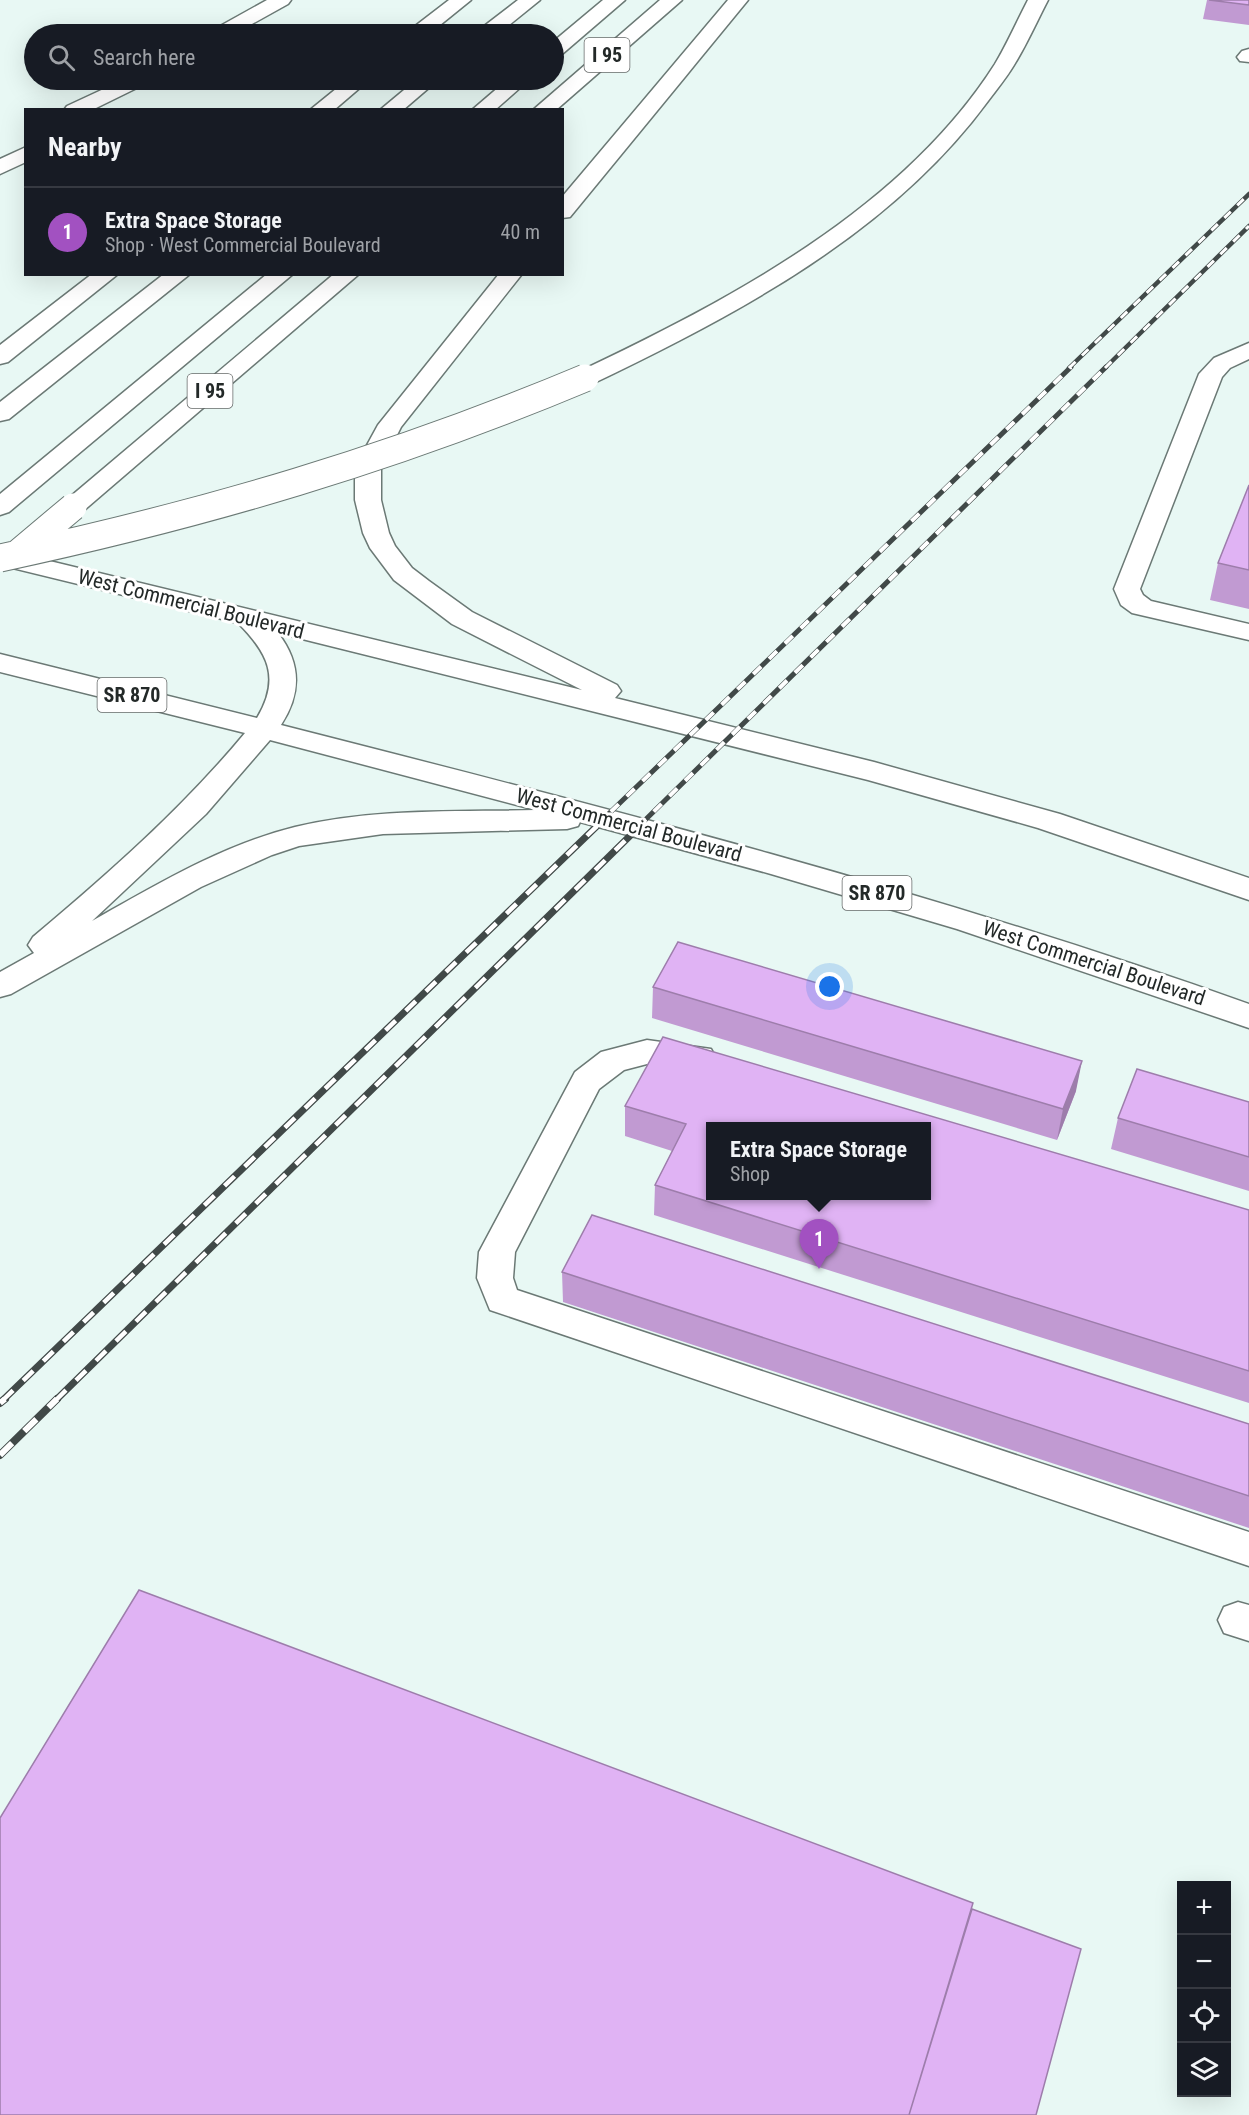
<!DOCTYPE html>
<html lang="en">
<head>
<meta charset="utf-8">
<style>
	:root { --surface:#171b24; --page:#242831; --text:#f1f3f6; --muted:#9ea1a6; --line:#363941; --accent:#a251c1 }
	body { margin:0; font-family:"Roboto Condensed",sans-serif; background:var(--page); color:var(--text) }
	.controls { position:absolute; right:18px; bottom:18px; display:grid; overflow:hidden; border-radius:0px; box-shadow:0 6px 24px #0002 }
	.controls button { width:54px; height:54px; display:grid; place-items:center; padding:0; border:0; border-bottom:2px solid var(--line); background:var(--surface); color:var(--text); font:30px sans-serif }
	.you { position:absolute; left:830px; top:987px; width:21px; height:21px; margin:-15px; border:4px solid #fff; border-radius:50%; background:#1a73e8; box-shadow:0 0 0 9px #1a73e833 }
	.badge { display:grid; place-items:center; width:39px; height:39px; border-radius:50%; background:var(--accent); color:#fff; font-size:20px; font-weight:700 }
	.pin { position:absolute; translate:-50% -50px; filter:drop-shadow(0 2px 3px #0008) }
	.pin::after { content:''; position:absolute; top:32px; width:21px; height:18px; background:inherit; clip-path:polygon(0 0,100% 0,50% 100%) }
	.popup { position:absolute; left:706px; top:1122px; width:225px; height:78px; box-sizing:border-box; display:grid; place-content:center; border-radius:0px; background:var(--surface); filter:drop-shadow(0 2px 4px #0005); font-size:20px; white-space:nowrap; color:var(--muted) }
	.popup b { font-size:22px; color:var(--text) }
	.popup::after { content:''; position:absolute; left:50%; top:100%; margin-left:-12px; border:12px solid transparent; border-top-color:var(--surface) }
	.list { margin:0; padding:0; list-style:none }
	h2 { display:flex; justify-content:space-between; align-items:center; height:78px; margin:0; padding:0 24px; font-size:26px }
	h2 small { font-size:20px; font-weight:400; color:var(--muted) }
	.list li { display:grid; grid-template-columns:39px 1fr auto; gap:18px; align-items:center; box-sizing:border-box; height:90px; padding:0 24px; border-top:2px solid var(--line) }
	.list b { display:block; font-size:22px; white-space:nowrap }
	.list p { margin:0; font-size:20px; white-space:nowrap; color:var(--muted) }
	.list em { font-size:20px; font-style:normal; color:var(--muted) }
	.icon { flex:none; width:33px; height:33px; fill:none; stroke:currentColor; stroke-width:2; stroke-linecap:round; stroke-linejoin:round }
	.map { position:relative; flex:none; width:1249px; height:2115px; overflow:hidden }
	.search { position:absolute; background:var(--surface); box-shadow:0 6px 24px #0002; left:24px; top:24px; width:540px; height:66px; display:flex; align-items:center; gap:15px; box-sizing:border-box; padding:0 21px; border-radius:33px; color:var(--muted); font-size:22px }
	.panel { position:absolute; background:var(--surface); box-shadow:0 6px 24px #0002; left:24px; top:108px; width:540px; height:168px; border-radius:0px }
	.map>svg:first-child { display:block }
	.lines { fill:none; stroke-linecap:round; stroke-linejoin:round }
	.minor-casing { stroke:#6b7975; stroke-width:3 }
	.highway-casing { stroke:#6b7975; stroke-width:3 }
	.minor { fill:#fff; fill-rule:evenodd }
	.highway { fill:#fff; fill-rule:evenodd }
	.rail-far3-casing { stroke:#414948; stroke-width:4.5 }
	.rail-far2-casing { stroke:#414948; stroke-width:5 }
	.rail-far1-casing { stroke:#414948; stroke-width:7 }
	.rail-casing { stroke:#414948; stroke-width:8 }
	.rail-far3 { stroke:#fff; stroke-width:3; stroke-dasharray:9; stroke-linecap:butt }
	.rail-far2 { stroke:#fff; stroke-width:4; stroke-dasharray:11; stroke-linecap:butt }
	.rail-far1 { stroke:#fff; stroke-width:4.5; stroke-dasharray:14; stroke-linecap:butt }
	.rail { stroke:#fff; stroke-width:6; stroke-dasharray:17; stroke-linecap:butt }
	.highway-bridge-casing { stroke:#6b7975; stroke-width:29; stroke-linecap:butt }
	.highway-bridge { stroke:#fff; stroke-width:27 }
	.wall { fill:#c19ad2 }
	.shaded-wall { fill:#9d7dab }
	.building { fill:#e0b3f4; stroke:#9d7dab; stroke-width:1.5; fill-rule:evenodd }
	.labels { text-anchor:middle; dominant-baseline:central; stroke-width:6; stroke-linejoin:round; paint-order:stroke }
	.shield { fill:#fff; stroke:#656968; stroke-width:1.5 }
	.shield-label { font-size:20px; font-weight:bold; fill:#232928 }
	.street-label { font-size:21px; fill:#232928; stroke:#fff }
</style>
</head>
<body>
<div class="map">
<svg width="1249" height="2115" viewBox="0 0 1249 2115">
	<rect width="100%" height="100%" fill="#e8f8f4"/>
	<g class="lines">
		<g class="minor-casing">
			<path id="minor" d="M 1249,49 L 1249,62 L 1240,61 L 1237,57 L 1242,51 Z
				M 1249,343 L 1249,359 L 1230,368 L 1222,377 L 1140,589 L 1143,595 L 1151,601 L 1249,624 L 1249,640 L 1132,613 L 1121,605 L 1114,589 L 1199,374 L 1214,358 Z
				M 647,1040 L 711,1049 L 716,1058 L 711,1067 L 699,1070 L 647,1064 L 624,1070 L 599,1089 L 515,1252 L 513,1278 L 517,1290 L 1249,1532 L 1249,1566 L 490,1310 L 477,1278 L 479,1252 L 575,1072 L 601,1052 Z
				M 1238,1602 L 1249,1605 L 1249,1641 L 1224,1633 L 1218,1620 L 1224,1607 Z"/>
		</g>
		<g class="highway-casing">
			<path id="highway" d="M 267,0 L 291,0 L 288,4 L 234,34 L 210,34 L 213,30 Z
				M 449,0 L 471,0 L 429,34 L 408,34 L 410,30 Z
				M 518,0 L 540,0 L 498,34 L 477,34 L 479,30 Z
				M 603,0 L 625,0 L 561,55 L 554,57 L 554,41 Z
				M 660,0 L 682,0 L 556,110 L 533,110 Z
				M 728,0 L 748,0 L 570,217 L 562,218 L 562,197 Z
				M 1028,0 L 1048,0 C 1037,21 1027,44 1014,65 C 1007,77 997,89 988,101 C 890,234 739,313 594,383 L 585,385 L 576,383 L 573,378 L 576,373 C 728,301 902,210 995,64 C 1007,44 1017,21 1028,0 Z
				M 123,80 L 148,80 L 145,84 L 92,110 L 64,110 L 67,106 Z
				M 347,80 L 369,80 L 334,110 L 310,110 Z
				M 416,80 L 438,80 L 403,110 L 380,110 Z
				M 507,80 L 529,80 L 495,110 L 472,110 Z
				M 26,147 L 26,162 L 0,174 L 0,159 Z
				M 92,274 L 118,274 L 8,362 L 0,364 L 0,345 Z
				M 164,274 L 190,274 L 9,419 L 0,421 L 0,402 Z
				M 267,274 L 293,274 L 9,512 L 0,515 L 0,494 Z
				M 334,274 L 359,274 L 82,512 L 73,515 L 64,512 L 60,507 L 64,502 Z
				M 499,274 L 522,274 L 401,427 L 381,467 L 381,500 L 389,533 L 395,546 L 412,568 L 429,581 L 472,612 L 617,685 L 621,691 L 615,698 L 874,762 L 1060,814 L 1249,878 L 1249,900 L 1038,828 L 868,780 L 278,633 C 301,663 302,693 281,725 C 607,808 932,891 1249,1004 L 1249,1028 L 957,929 L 771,874 L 580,822 L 578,826 L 567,829 L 383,834 L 299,846 L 272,855 L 201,887 L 11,994 L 0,997 L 0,972 L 34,953 L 28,945 L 33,937 C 108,874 182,809 245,733 L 0,672 L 0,654 L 257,718 C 281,678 268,653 238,623 L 0,565 L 0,549 L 582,690 L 452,624 L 394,580 L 370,548 L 363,533 L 355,500 L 355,467 L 378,425 ZM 270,740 L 536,810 C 456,812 373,808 295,827 C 222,845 156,885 92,921 L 206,814 Z"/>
		</g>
		<use href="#minor" class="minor"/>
		<use href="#highway" class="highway"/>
		<g class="rail-far3-casing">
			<path id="rail-far3" d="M 1069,368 L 1249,194
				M 1105,368 L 1249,226"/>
		</g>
		<g class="rail-far2-casing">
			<path id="rail-far2" d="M 595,827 L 1071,367
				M 638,827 L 1106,367"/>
		</g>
		<g class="rail-far1-casing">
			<path id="rail-far1" d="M 3,1400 L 597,826
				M 56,1400 L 640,826"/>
		</g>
		<g class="rail-casing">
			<path id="rail" d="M 0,1403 L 5,1399
				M 0,1455 L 57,1399"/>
		</g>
		<use href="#rail-far3" class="rail-far3"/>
		<use href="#rail-far2" class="rail-far2"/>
		<use href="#rail-far1" class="rail-far1"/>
		<use href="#rail" class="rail"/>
		<g class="highway-bridge-casing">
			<path id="highway-bridge" d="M 17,554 L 73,507
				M 0,558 C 205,514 392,459 585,378"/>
		</g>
		<use href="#highway-bridge" class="highway-bridge"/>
	</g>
	<path class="wall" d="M 1207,0 L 1249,0 L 1249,25 L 1203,19 Z
		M 1249,485 L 1249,609 L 1210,600 L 1218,563 Z
		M 653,987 L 1076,1091 L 1057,1140 L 652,1018 Z
		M 1249,1102 L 1249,1191 L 1111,1149 L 1118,1118 Z
		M 625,1106 L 1249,1210 L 1249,1403 L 654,1215 L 655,1185 L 672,1151 L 625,1136 Z
		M 562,1272 L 1249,1424 L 1249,1528 L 563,1302 Z"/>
	<path class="shaded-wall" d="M 1082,1061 L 1076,1091 L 1057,1140 L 1063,1109 Z"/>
	<path class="building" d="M 1209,0 L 1249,0 L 1249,5 Z
		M 1249,485 L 1249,570 L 1218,563 Z
		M 678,942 L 1082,1061 L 1063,1109 L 653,987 Z
		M 663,1037 L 1249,1210 L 1249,1371 L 655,1185 L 686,1124 L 625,1106 ZM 711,1126 L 927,1126 L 927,1196 L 711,1196 Z
		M 1137,1069 L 1249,1102 L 1249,1157 L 1118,1118 Z
		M 592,1215 L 1249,1424 L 1249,1496 L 562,1272 Z
		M 139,1590 L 973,1903 L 909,2115 L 0,2115 L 0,1818 Z
		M 972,1909 L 1081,1949 L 1036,2115 L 909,2115 Z"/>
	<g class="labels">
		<g class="shield">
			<rect x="584.5" y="38" width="45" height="34" rx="4.5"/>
			<rect x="187.5" y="374" width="45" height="34" rx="4.5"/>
			<rect x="97.5" y="678" width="69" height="34" rx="4.5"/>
			<rect x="842.5" y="876" width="69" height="34" rx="4.5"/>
		</g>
		<g class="shield-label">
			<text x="607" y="55">I 95</text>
			<text x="210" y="391">I 95</text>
			<text x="132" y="695">SR 870</text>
			<text x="877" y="893">SR 870</text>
		</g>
		<g class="street-label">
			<text transform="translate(191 604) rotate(14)">West Commercial Boulevard</text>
			<text transform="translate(629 825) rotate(15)">West Commercial Boulevard</text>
			<text transform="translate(1094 963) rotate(18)">West Commercial Boulevard</text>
		</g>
	</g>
</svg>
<div class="controls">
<button>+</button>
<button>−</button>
<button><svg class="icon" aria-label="locate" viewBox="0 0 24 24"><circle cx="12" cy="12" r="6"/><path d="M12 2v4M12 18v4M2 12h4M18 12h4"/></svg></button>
<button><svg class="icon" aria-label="layers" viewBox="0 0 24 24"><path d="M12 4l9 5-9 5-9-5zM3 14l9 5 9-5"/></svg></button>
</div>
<div class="you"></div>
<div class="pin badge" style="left:819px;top:1269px">1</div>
<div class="popup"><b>Extra Space Storage</b>Shop</div>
<div class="search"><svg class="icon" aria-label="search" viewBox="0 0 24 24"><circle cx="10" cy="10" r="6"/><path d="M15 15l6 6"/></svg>Search here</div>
<section class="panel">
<h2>Nearby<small></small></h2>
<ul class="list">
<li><span class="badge">1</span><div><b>Extra Space Storage</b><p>Shop · West Commercial Boulevard</p></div><em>40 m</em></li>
</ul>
</section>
</div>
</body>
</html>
